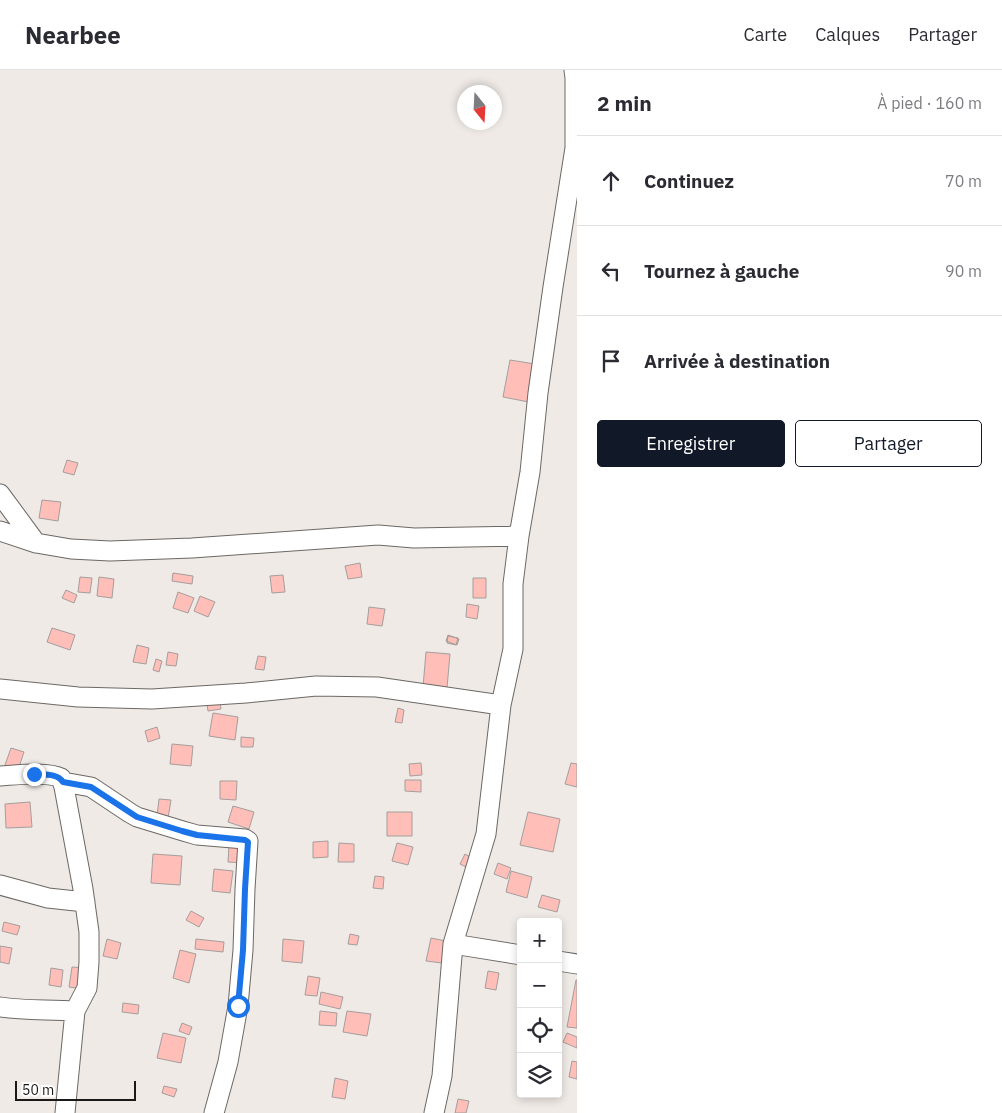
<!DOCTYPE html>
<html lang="fr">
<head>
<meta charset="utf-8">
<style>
	:root { --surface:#fff; --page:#f7f7f7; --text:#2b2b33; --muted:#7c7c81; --line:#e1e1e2; --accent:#111827 }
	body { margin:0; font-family:"IBM Plex Sans",sans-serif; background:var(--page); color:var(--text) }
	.controls { position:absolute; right:15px; bottom:15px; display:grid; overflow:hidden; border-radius:5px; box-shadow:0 2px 8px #0003 }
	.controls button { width:45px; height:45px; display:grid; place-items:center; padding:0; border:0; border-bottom:1px solid var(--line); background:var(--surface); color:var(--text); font:25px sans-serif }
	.compass { position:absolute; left:457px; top:15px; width:45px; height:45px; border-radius:50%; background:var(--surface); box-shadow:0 2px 8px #0003; rotate:162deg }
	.scale { position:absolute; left:15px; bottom:12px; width:121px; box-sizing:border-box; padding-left:5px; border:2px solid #1a1917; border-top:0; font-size:14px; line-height:18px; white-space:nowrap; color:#1a1917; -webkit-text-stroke:4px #fff; paint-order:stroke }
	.stop { position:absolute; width:15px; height:15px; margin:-11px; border:4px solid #1a73e8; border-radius:50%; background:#fff }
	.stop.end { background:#1a73e8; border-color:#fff; box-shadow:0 1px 5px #0008 }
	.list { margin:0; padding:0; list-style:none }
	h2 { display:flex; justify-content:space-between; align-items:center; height:65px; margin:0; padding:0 20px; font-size:21px }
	h2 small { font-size:16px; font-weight:400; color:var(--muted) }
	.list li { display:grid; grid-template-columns:32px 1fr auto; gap:15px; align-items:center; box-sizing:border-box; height:90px; padding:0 20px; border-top:1px solid var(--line) }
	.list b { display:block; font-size:19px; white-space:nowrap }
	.list em { font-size:16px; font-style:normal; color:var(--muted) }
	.actions { display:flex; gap:10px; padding:15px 20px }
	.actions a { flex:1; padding:11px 0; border:1px solid var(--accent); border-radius:5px; text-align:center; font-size:18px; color:var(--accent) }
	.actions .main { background:var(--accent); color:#fff }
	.icon { flex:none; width:28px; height:28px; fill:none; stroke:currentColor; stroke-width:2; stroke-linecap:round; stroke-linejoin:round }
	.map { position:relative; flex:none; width:577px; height:1043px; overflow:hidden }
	header { display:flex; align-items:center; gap:30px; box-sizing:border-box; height:70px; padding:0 25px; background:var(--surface); border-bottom:1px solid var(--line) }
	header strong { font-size:24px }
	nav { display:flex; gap:28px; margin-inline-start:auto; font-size:18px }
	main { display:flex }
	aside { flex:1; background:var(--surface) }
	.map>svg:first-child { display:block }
	.building { fill:#ffbeb7; stroke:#a49e9d }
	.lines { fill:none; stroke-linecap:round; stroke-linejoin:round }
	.minor-casing { stroke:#6c6864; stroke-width:21 }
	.minor { stroke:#fff; stroke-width:19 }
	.route { stroke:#1a73e8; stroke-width:6 }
</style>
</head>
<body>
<header>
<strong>Nearbee</strong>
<nav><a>Carte</a><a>Calques</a><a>Partager</a></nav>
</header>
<main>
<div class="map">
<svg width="577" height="1043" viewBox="0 0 577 1043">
	<rect width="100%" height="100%" fill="#efeae6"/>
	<path class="building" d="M 510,290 L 541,295 L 534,333 L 503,327 Z
		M 67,390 L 78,393 L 74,405 L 63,402 Z
		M 42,430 L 61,432 L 58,451 L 39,448 Z
		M 360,493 L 362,507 L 348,509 L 345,496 Z
		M 173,503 L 193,506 L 192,514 L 172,511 Z
		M 283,505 L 285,522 L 272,523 L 270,506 Z
		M 80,507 L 92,508 L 90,523 L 78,522 Z
		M 99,507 L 114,509 L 112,528 L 97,526 Z
		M 473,508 L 486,508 L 486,528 L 473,528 Z
		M 66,520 L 77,525 L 74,533 L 62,528 Z
		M 178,522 L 194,528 L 188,543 L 173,538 Z
		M 200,526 L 215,532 L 208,547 L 194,541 Z
		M 467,534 L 479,536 L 477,549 L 466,547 Z
		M 369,537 L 385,539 L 382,556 L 367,554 Z
		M 52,558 L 75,565 L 70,580 L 47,572 Z
		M 448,565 L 459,569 L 457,575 L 446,571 Z
		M 448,566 L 458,568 L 456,575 L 447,573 Z
		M 137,575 L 149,578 L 146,594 L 133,592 Z
		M 168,582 L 178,584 L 176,596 L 166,595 Z
		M 426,582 L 450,584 L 447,618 L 423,617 Z
		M 258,586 L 266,587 L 264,600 L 255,599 Z
		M 156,589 L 162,591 L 159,602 L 153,600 Z
		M 220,632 L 221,639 L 208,641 L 207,634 Z
		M 398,638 L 404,640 L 402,653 L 395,652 Z
		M 213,643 L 238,647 L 235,670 L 209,666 Z
		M 157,657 L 160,668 L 148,672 L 145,661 Z
		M 241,667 L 254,668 L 253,677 L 241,677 Z
		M 172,674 L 193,676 L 191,696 L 170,694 Z
		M 11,678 L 24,682 L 18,700 L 5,695 Z
		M 421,693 L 422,705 L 410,706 L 409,694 Z
		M 571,693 L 577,694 L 577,717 L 565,714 Z
		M 405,710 L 421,710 L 421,722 L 405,721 Z
		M 220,711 L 237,711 L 236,730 L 220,729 Z
		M 159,729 L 171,730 L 168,748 L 157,746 Z
		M 30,732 L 32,757 L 6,758 L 5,734 Z
		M 233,736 L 254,742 L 249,759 L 228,752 Z
		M 387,742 L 412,742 L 412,766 L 387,766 Z
		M 528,742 L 560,749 L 553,782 L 520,775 Z
		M 328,771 L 328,787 L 313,788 L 313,772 Z
		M 339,773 L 354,774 L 354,792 L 338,792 Z
		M 397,773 L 413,777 L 408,795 L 392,791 Z
		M 229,775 L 246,776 L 245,793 L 228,792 Z
		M 153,784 L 182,786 L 180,815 L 151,813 Z
		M 465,784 L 475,790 L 470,799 L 460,794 Z
		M 498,793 L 511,798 L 507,809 L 494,804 Z
		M 214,799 L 233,801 L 230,823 L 212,821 Z
		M 511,801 L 532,807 L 527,828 L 506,822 Z
		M 375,806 L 384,807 L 383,819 L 373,818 Z
		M 542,825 L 560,830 L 557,842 L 538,837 Z
		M 191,841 L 204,848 L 199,857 L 186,850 Z
		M 4,852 L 20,856 L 17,865 L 2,861 Z
		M 350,864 L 359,866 L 357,875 L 348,874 Z
		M 431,868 L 446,871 L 442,893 L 426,891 Z
		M 107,869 L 121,873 L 117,889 L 103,886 Z
		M 196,869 L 224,872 L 223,882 L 195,879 Z
		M 283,869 L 304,871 L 302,893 L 282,891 Z
		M 0,876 L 12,878 L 9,894 L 0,892 Z
		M 180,880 L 196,884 L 189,913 L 173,908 Z
		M 72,897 L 86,898 L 84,919 L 69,917 Z
		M 51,898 L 63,900 L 61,917 L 49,915 Z
		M 488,901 L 499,903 L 496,920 L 485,918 Z
		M 308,906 L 320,908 L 317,926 L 305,925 Z
		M 576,910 L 577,910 L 577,958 L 567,957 Z
		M 321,922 L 343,927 L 340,939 L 319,934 Z
		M 123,933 L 139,935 L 138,944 L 122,942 Z
		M 320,941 L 337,943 L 336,956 L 319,955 Z
		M 347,941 L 371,944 L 367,966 L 343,962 Z
		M 182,953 L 192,957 L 189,965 L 179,961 Z
		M 163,963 L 186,968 L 181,993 L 157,988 Z
		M 567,963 L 577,967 L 577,978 L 563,972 Z
		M 572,991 L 577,992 L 577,1009 L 569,1007 Z
		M 335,1008 L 348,1011 L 345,1029 L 332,1027 Z
		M 164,1016 L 177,1019 L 174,1027 L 162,1023 Z
		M 458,1029 L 469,1031 L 466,1043 L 455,1043 Z"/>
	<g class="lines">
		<g class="minor-casing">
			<path id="minor" d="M 0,424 L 36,473
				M 0,461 L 36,473 L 71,479 L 110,481 L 192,478 L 378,465 L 414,468 L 519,466
				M 0,619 L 78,627 L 152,629 L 246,623 L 316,616 L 377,617 L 501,635
				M 0,706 C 16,705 47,701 61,708 L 64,717 L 83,819 L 89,862 L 89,892 L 87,918 L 75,941 L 65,1043
				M 63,712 L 91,717 L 130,743 L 137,747 L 183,761 L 197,765 L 245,769 L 248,771 L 245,819 L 243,880 L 238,936 L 228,992 L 214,1043
				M 0,815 L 48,828 L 85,832
				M 453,874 L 521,885
				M 558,891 L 577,894
				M 0,937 C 25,941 50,939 75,941
				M 434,1043 L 442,1006 L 453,874 L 486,764 L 501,635 L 513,579 L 513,514 L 519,466 L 530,402 L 538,323 L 553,217 L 575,78 L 575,8 L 574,0"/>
		</g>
		<use href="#minor" class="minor"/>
	</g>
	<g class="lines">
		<path class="route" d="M 34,704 C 44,705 57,703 63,712 L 91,717 L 137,747 L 182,761 L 197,765 L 245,770 L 248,772 L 245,819 L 243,880 L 238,936"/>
	</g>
</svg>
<div class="controls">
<button>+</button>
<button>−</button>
<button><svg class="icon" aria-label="locate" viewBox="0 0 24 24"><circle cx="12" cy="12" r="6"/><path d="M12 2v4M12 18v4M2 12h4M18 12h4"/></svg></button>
<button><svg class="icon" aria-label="layers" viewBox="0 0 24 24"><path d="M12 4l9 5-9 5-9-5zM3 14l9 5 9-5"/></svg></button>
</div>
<svg class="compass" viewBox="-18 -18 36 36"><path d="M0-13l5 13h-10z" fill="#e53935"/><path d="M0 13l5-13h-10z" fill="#7c7c81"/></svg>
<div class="scale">50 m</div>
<div class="stop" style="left:238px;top:936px"></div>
<div class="stop end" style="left:34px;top:704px"></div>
</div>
<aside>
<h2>2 min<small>À pied · 160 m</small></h2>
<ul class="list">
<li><svg class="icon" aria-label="ahead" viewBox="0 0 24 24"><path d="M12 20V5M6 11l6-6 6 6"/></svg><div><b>Continuez</b></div><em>70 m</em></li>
<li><svg class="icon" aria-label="left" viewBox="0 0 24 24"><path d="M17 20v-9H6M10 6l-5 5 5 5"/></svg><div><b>Tournez à gauche</b></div><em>90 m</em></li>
<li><svg class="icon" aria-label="arrive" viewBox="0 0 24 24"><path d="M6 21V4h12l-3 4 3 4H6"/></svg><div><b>Arrivée à destination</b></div></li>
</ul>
<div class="actions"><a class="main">Enregistrer</a><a>Partager</a></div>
</aside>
</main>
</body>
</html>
